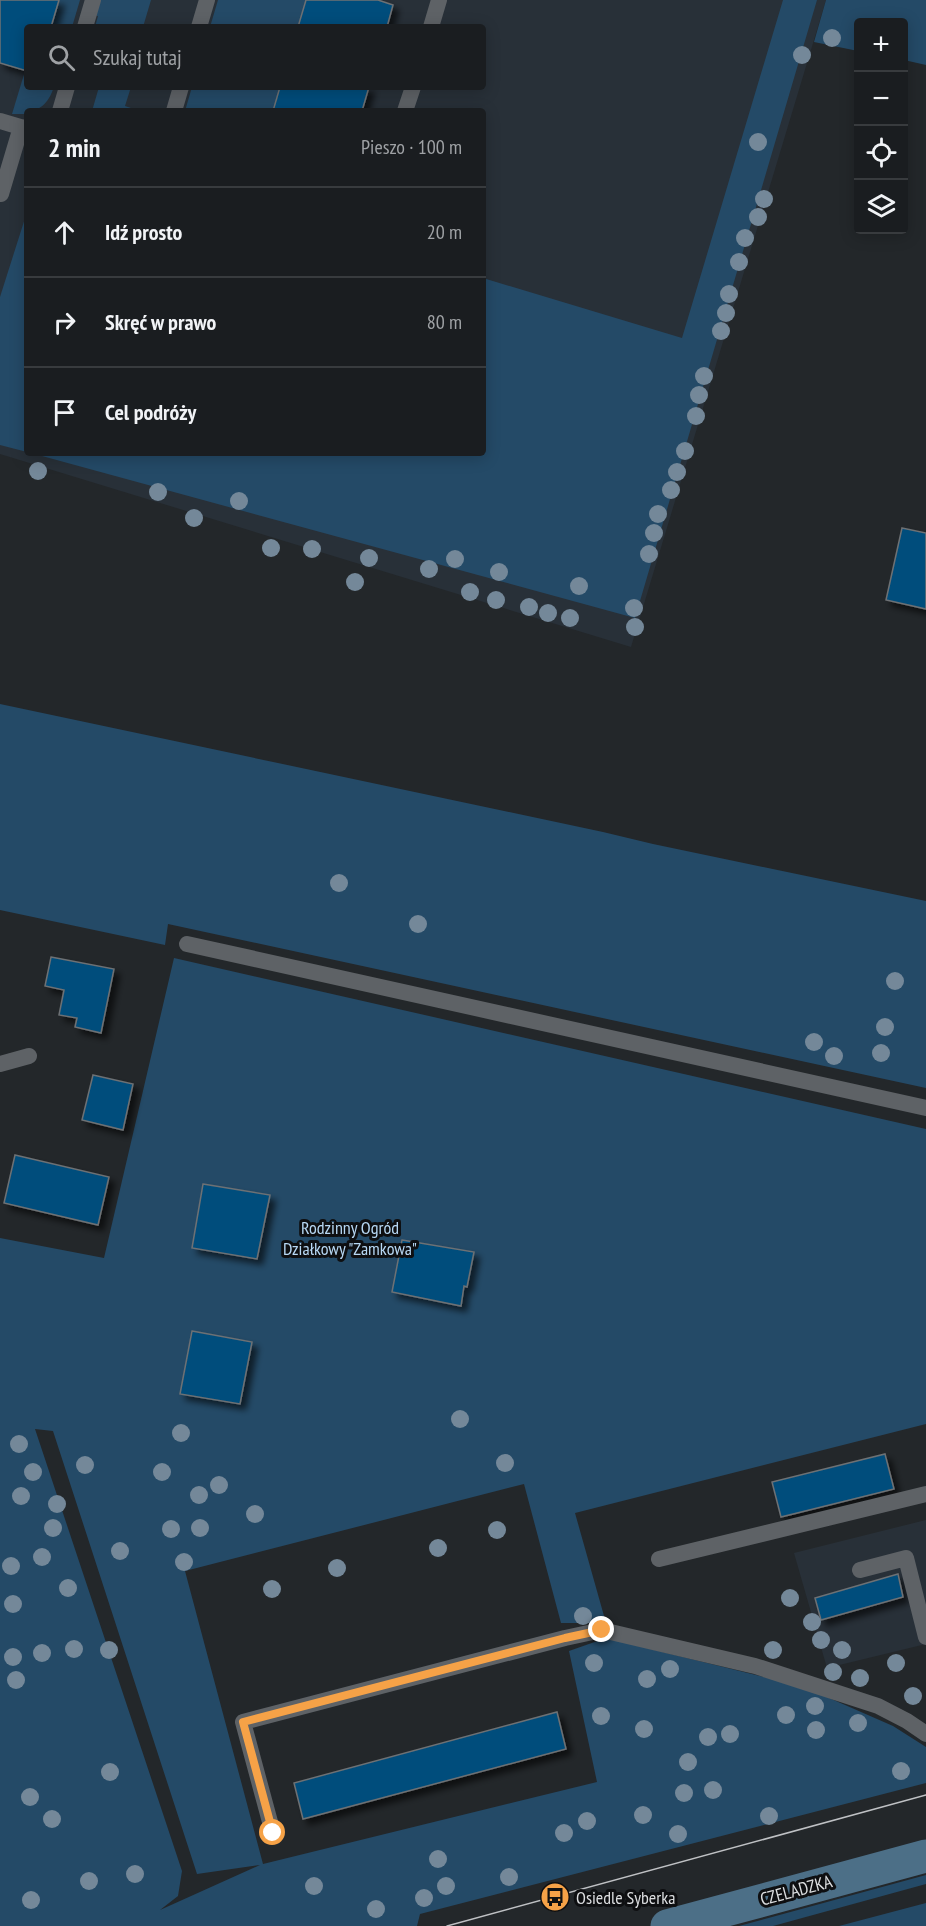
<!DOCTYPE html>
<html lang="pl">
<head>
<meta charset="utf-8">
<style>
	:root { --surface:#1a1d20; --page:#272a2d; --text:#f1f3f6; --muted:#9fa2a5; --line:#383b3e }
	body { margin:0; font-family:"PT Sans Narrow",sans-serif; background:var(--page); color:var(--text) }
	.controls { position:absolute; right:18px; top:18px; display:grid; overflow:hidden; border-radius:6px; box-shadow:0 3px 15px #0003 }
	.controls button { width:54px; height:54px; display:grid; place-items:center; padding:0; border:0; border-bottom:2px solid var(--line); background:var(--surface); color:var(--text); font:30px sans-serif }
	.stop { position:absolute; width:18px; height:18px; margin:-14px; border:4px solid #f6a247; border-radius:50%; background:#fff }
	.stop.end { background:#f6a247; border-color:#fff; box-shadow:0 2px 6px #0008 }
	.list { margin:0; padding:0; list-style:none }
	h2 { display:flex; justify-content:space-between; align-items:center; height:78px; margin:0; padding:0 24px; font-size:26px }
	h2 small { font-size:20px; font-weight:400; color:var(--muted) }
	.list li { display:grid; grid-template-columns:39px 1fr auto; gap:18px; align-items:center; box-sizing:border-box; height:90px; padding:0 24px; border-top:2px solid var(--line) }
	.list b { display:block; font-size:22px; white-space:nowrap }
	.list em { font-size:20px; font-style:normal; color:var(--muted) }
	.icon { flex:none; width:33px; height:33px; fill:none; stroke:currentColor; stroke-width:2; stroke-linecap:round; stroke-linejoin:round }
	.map { position:relative; flex:none; width:926px; height:1926px; overflow:hidden }
	.search { position:absolute; background:var(--surface); box-shadow:0 3px 15px #0003; left:24px; top:24px; width:462px; height:66px; display:flex; align-items:center; gap:15px; box-sizing:border-box; padding:0 21px; border-radius:6px; color:var(--muted); font-size:22px }
	.panel { position:absolute; background:var(--surface); box-shadow:0 3px 15px #0003; left:24px; top:108px; width:462px; height:348px; border-radius:6px }
	.map>svg:first-child { display:block }
	.built { fill:#283038; fill-rule:evenodd }
	.green { fill:#244a67; fill-rule:evenodd }
	.building { fill:#034d7b; stroke:#6d7174; stroke-width:1.5; filter:url(#shadow) }
	.lines { fill:none; stroke-linecap:round; stroke-linejoin:round }
	.service { stroke:#5e6266; stroke-width:16 }
	.secondary { stroke:#4c6f87; stroke-width:33 }
	.tram { stroke:#bfc1c4; stroke-width:1.5 }
	.tree { fill:#748899 }
	.route { stroke:#f6a247; stroke-width:8 }
	.labels { text-anchor:middle; dominant-baseline:central; stroke-width:6; stroke-linejoin:round; paint-order:stroke }
	.park-label { font-size:18px; fill:#b7d8f4; stroke:#0e0f11 }
	.street-label { font-size:18px; fill:#dcdee0; stroke:#0e0f11 }
	.poi-label { font-size:18px; fill:#dcdee0; stroke:#0e0f11; text-anchor:start }
</style>
</head>
<body>
<div class="map">
<svg width="926" height="1926" viewBox="0 0 926 1926">
	<defs>
		<filter id="shadow"><feDropShadow dx="5.5" dy="5.5" stdDeviation="3" flood-color="#0009"/></filter>
	</defs>
	<rect width="100%" height="100%" fill="#23272a"/>
	<path class="built" d="M 0,0 L 826,0 L 631,647 L 0,454 ZM 27,27 L 483,27 L 483,87 L 27,87 ZM 27,111 L 483,111 L 483,453 L 27,453 Z
		M 926,1520 L 926,1644 L 827,1668 L 794,1553 Z"/>
	<path class="green" d="M 59,0 L 80,0 L 72,27 L 51,27 Z
		M 98,0 L 151,0 L 143,27 L 95,27 L 98,16 L 93,15 Z
		M 218,0 L 306,0 L 298,27 L 210,27 Z
		M 783,0 L 817,0 L 635,618 L 31,453 L 483,453 L 483,278 L 682,338 Z
		M 826,0 L 926,0 L 926,65 L 904,60 L 904,22 L 858,22 L 858,51 L 814,42 Z
		M 25,71 L 27,71 L 27,87 L 54,87 C 49,101 42,111 27,111 L 27,114 L 12,114 Z
		M 99,87 L 131,87 L 125,106 L 140,111 L 92,111 Z
		M 192,87 L 280,87 L 273,111 L 185,111 Z
		M 27,212 L 27,452 L 0,445 L 0,297 Z
		M 0,704 L 603,832 L 653,844 L 926,901 L 926,1088 L 168,924 L 165,945 L 0,910 Z
		M 174,958 L 926,1129 L 926,1424 L 575,1513 L 606,1623 L 561,1623 L 524,1484 L 185,1571 L 263,1864 L 597,1782 L 569,1651 L 606,1638 L 804,1687 L 893,1726 L 926,1747 L 926,1783 L 420,1914 L 417,1926 L 0,1926 L 0,1238 L 104,1258 ZM 35,1429 L 53,1431 L 197,1874 L 260,1865 L 160,1910 L 178,1896 L 182,1871 Z
		M 926,1875 L 926,1884 L 773,1926 L 739,1926 Z
		M 926,1903 L 926,1926 L 839,1926 Z"/>
	<path class="building" d="M 0,0 L 59,0 L 51,27 L 27,27 L 27,71 L 0,63 Z
		M 306,0 L 378,0 L 393,5 L 387,27 L 298,27 Z
		M 280,87 L 369,87 L 362,111 L 273,111 Z
		M 902,528 L 926,533 L 926,609 L 886,600 Z
		M 51,957 L 114,969 L 101,1033 L 75,1027 L 77,1018 L 59,1015 L 64,990 L 45,986 Z
		M 93,1075 L 133,1084 L 123,1130 L 82,1120 Z
		M 15,1155 L 109,1177 L 98,1225 L 4,1203 Z
		M 203,1184 L 270,1195 L 257,1259 L 192,1248 Z
		M 402,1240 L 474,1252 L 467,1287 L 464,1286 L 461,1306 L 392,1292 Z
		M 192,1331 L 252,1342 L 240,1404 L 180,1394 Z
		M 885,1454 L 894,1489 L 781,1517 L 772,1482 Z
		M 898,1574 L 903,1597 L 821,1620 L 815,1598 Z
		M 557,1712 L 566,1749 L 303,1819 L 294,1783 Z"/>
	<g class="lines">
		<path class="service" d="M 85,27 L 93,0
			M 199,27 L 207,0
			M 431,27 L 439,0
			M 60,111 L 67,87
			M 174,111 L 181,87
			M 405,111 L 413,87
			M 0,121 L 27,129
			M 1,194 L 21,127
			M 187,944 L 926,1108
			M 0,1064 L 29,1056
			M 659,1559 L 926,1494
			M 860,1570 L 906,1558 L 926,1637
			M 273,1833 L 243,1722 L 565,1638 L 602,1630 L 755,1666 L 878,1706 L 907,1721 L 926,1734"/>
		<path class="secondary" d="M 667,1926 L 926,1856"/>
		<path class="tram" d="M 447,1926 L 926,1795"/>
	</g>
	<g class="tree">
		<circle cx="832" cy="38" r="9"/>
		<circle cx="802" cy="55" r="9"/>
		<circle cx="758" cy="142" r="9"/>
		<circle cx="764" cy="199" r="9"/>
		<circle cx="758" cy="217" r="9"/>
		<circle cx="745" cy="238" r="9"/>
		<circle cx="739" cy="262" r="9"/>
		<circle cx="729" cy="294" r="9"/>
		<circle cx="726" cy="313" r="9"/>
		<circle cx="721" cy="331" r="9"/>
		<circle cx="704" cy="376" r="9"/>
		<circle cx="699" cy="395" r="9"/>
		<circle cx="696" cy="416" r="9"/>
		<circle cx="685" cy="451" r="9"/>
		<circle cx="38" cy="471" r="9"/>
		<circle cx="677" cy="472" r="9"/>
		<circle cx="671" cy="490" r="9"/>
		<circle cx="158" cy="492" r="9"/>
		<circle cx="239" cy="501" r="9"/>
		<circle cx="658" cy="514" r="9"/>
		<circle cx="194" cy="518" r="9"/>
		<circle cx="654" cy="533" r="9"/>
		<circle cx="271" cy="548" r="9"/>
		<circle cx="312" cy="549" r="9"/>
		<circle cx="649" cy="554" r="9"/>
		<circle cx="369" cy="558" r="9"/>
		<circle cx="455" cy="559" r="9"/>
		<circle cx="429" cy="569" r="9"/>
		<circle cx="499" cy="572" r="9"/>
		<circle cx="355" cy="582" r="9"/>
		<circle cx="579" cy="586" r="9"/>
		<circle cx="470" cy="592" r="9"/>
		<circle cx="496" cy="600" r="9"/>
		<circle cx="529" cy="607" r="9"/>
		<circle cx="634" cy="608" r="9"/>
		<circle cx="548" cy="613" r="9"/>
		<circle cx="570" cy="618" r="9"/>
		<circle cx="635" cy="627" r="9"/>
		<circle cx="339" cy="883" r="9"/>
		<circle cx="418" cy="924" r="9"/>
		<circle cx="895" cy="981" r="9"/>
		<circle cx="885" cy="1027" r="9"/>
		<circle cx="814" cy="1042" r="9"/>
		<circle cx="881" cy="1053" r="9"/>
		<circle cx="834" cy="1056" r="9"/>
		<circle cx="460" cy="1419" r="9"/>
		<circle cx="181" cy="1433" r="9"/>
		<circle cx="19" cy="1444" r="9"/>
		<circle cx="505" cy="1463" r="9"/>
		<circle cx="85" cy="1465" r="9"/>
		<circle cx="33" cy="1472" r="9"/>
		<circle cx="162" cy="1472" r="9"/>
		<circle cx="219" cy="1485" r="9"/>
		<circle cx="199" cy="1495" r="9"/>
		<circle cx="21" cy="1496" r="9"/>
		<circle cx="57" cy="1504" r="9"/>
		<circle cx="255" cy="1514" r="9"/>
		<circle cx="53" cy="1528" r="9"/>
		<circle cx="200" cy="1528" r="9"/>
		<circle cx="171" cy="1529" r="9"/>
		<circle cx="497" cy="1530" r="9"/>
		<circle cx="438" cy="1548" r="9"/>
		<circle cx="120" cy="1551" r="9"/>
		<circle cx="42" cy="1557" r="9"/>
		<circle cx="184" cy="1562" r="9"/>
		<circle cx="11" cy="1566" r="9"/>
		<circle cx="337" cy="1568" r="9"/>
		<circle cx="68" cy="1588" r="9"/>
		<circle cx="272" cy="1589" r="9"/>
		<circle cx="790" cy="1598" r="9"/>
		<circle cx="13" cy="1604" r="9"/>
		<circle cx="583" cy="1616" r="9"/>
		<circle cx="812" cy="1622" r="9"/>
		<circle cx="821" cy="1640" r="9"/>
		<circle cx="74" cy="1649" r="9"/>
		<circle cx="109" cy="1650" r="9"/>
		<circle cx="773" cy="1650" r="9"/>
		<circle cx="842" cy="1650" r="9"/>
		<circle cx="42" cy="1653" r="9"/>
		<circle cx="13" cy="1657" r="9"/>
		<circle cx="594" cy="1663" r="9"/>
		<circle cx="896" cy="1663" r="9"/>
		<circle cx="670" cy="1669" r="9"/>
		<circle cx="833" cy="1672" r="9"/>
		<circle cx="860" cy="1678" r="9"/>
		<circle cx="647" cy="1679" r="9"/>
		<circle cx="16" cy="1680" r="9"/>
		<circle cx="913" cy="1696" r="9"/>
		<circle cx="815" cy="1706" r="9"/>
		<circle cx="786" cy="1715" r="9"/>
		<circle cx="601" cy="1716" r="9"/>
		<circle cx="858" cy="1723" r="9"/>
		<circle cx="644" cy="1729" r="9"/>
		<circle cx="816" cy="1730" r="9"/>
		<circle cx="730" cy="1734" r="9"/>
		<circle cx="708" cy="1737" r="9"/>
		<circle cx="688" cy="1762" r="9"/>
		<circle cx="901" cy="1771" r="9"/>
		<circle cx="110" cy="1772" r="9"/>
		<circle cx="713" cy="1790" r="9"/>
		<circle cx="684" cy="1793" r="9"/>
		<circle cx="30" cy="1797" r="9"/>
		<circle cx="643" cy="1815" r="9"/>
		<circle cx="769" cy="1816" r="9"/>
		<circle cx="52" cy="1819" r="9"/>
		<circle cx="587" cy="1821" r="9"/>
		<circle cx="564" cy="1833" r="9"/>
		<circle cx="678" cy="1834" r="9"/>
		<circle cx="438" cy="1859" r="9"/>
		<circle cx="135" cy="1874" r="9"/>
		<circle cx="509" cy="1877" r="9"/>
		<circle cx="89" cy="1881" r="9"/>
		<circle cx="314" cy="1886" r="9"/>
		<circle cx="446" cy="1886" r="9"/>
		<circle cx="424" cy="1898" r="9"/>
		<circle cx="31" cy="1900" r="9"/>
		<circle cx="376" cy="1909" r="9"/>
	</g>
	<g class="lines">
		<path class="route" d="M 273,1833 L 243,1722 L 565,1638 L 602,1630"/>
	</g>
	<defs>
		<g id="bus-disc" transform="scale(1.5)"><circle r="9.5" fill="#f6a247" stroke="#0e0f11"/><path d="M-5-6H5V4H4V6H2V4H-2V6H-4V4H-5ZM-3.5-4V0h7V-4ZM-3.5 1.2v1.5H-2V1.2ZM2 1.2v1.5H3.5V1.2Z" fill="#111"/></g>
	</defs>
	<g fill-rule="evenodd">
		<use href="#bus-disc" x="555" y="1897"/>
	</g>
	<g class="labels">
		<g class="park-label">
			<text x="350" y="1227">Rodzinny Ogród<tspan x="350" dy="21">Działkowy "Zamkowa"</tspan></text>
		</g>
		<g class="street-label">
			<text transform="translate(796 1890) rotate(-15)">CZELADZKA</text>
		</g>
		<g class="poi-label">
			<text x="576" y="1897">Osiedle Syberka</text>
		</g>
	</g>
</svg>
<div class="controls">
<button>+</button>
<button>−</button>
<button><svg class="icon" aria-label="locate" viewBox="0 0 24 24"><circle cx="12" cy="12" r="6"/><path d="M12 2v4M12 18v4M2 12h4M18 12h4"/></svg></button>
<button><svg class="icon" aria-label="layers" viewBox="0 0 24 24"><path d="M12 4l9 5-9 5-9-5zM3 14l9 5 9-5"/></svg></button>
</div>
<div class="stop" style="left:273px;top:1833px"></div>
<div class="stop end" style="left:602px;top:1630px"></div>
<div class="search"><svg class="icon" aria-label="search" viewBox="0 0 24 24"><circle cx="10" cy="10" r="6"/><path d="M15 15l6 6"/></svg>Szukaj tutaj</div>
<section class="panel">
<h2>2 min<small>Pieszo · 100 m</small></h2>
<ul class="list">
<li><svg class="icon" aria-label="ahead" viewBox="0 0 24 24"><path d="M12 20V5M6 11l6-6 6 6"/></svg><div><b>Idź prosto</b></div><em>20 m</em></li>
<li><svg class="icon" aria-label="right" viewBox="0 0 24 24"><path d="M7 20v-9h11M14 6l5 5-5 5"/></svg><div><b>Skręć w prawo</b></div><em>80 m</em></li>
<li><svg class="icon" aria-label="arrive" viewBox="0 0 24 24"><path d="M6 21V4h12l-3 4 3 4H6"/></svg><div><b>Cel podróży</b></div></li>
</ul>
</section>
</div>
</body>
</html>
